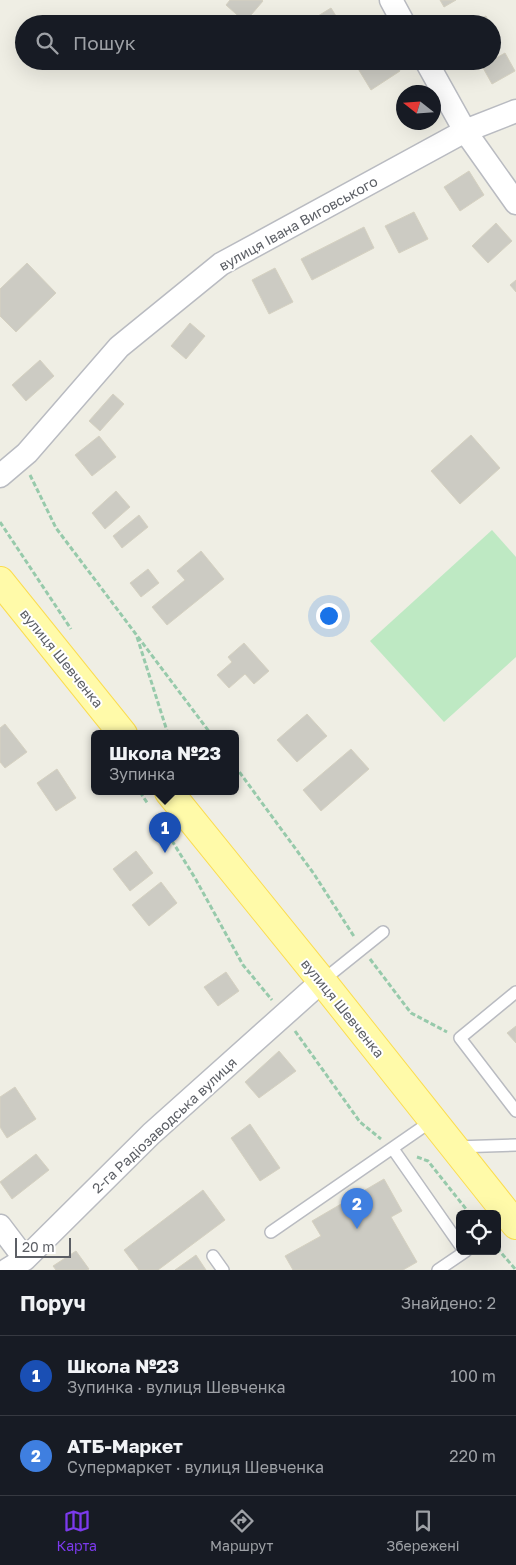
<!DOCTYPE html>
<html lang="uk">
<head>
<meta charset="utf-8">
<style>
	:root { --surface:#171b24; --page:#242831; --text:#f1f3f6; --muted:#9ea1a6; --line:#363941; --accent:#7c3aed }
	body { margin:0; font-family:"Golos Text",sans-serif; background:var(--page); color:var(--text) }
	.controls { position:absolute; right:15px; bottom:15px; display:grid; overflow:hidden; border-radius:8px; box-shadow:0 5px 20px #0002 }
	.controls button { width:45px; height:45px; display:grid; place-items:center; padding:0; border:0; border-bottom:1px solid var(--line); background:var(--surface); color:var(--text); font:25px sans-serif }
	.compass { position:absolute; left:396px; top:85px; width:45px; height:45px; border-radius:50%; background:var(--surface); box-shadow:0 5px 20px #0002; rotate:287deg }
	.scale { position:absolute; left:15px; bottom:12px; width:56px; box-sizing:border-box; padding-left:5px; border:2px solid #5c5f65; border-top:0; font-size:14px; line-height:18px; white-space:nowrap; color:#5c5f65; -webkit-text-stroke:4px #fff; paint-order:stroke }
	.you { position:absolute; left:328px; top:615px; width:18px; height:18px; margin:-12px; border:4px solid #fff; border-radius:50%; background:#1a73e8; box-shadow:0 0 0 8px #1a73e833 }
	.badge { display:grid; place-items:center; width:32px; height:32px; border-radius:50%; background:var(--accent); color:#fff; font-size:16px; font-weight:700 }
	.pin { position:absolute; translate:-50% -41px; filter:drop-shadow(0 1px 2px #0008) }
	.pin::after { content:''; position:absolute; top:26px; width:18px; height:15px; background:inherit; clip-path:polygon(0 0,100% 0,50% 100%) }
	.popup { position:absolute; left:91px; top:730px; width:148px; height:65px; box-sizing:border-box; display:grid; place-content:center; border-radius:8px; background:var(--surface); filter:drop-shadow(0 1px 4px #0005); font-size:16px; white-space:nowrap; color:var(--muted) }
	.popup b { font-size:19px; color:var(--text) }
	.popup::after { content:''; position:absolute; left:50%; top:100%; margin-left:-10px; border:10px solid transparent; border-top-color:var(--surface) }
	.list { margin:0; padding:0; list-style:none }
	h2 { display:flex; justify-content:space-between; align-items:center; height:65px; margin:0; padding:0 20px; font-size:21px }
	h2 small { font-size:16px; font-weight:400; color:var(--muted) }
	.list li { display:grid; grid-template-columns:32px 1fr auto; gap:15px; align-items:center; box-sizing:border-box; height:80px; padding:0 20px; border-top:1px solid var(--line) }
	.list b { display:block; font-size:19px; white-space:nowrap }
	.list p { margin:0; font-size:16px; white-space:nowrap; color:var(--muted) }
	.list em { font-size:16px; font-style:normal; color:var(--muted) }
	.icon { flex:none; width:28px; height:28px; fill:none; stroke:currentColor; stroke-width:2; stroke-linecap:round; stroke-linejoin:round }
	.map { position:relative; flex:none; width:516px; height:1270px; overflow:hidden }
	.search { position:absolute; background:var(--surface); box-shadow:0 5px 20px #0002; left:15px; right:15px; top:15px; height:55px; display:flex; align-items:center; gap:12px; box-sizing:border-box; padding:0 18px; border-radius:28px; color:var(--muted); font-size:19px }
	.sheet { height:225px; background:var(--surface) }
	nav { display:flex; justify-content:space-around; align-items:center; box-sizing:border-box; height:70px; border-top:1px solid var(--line); background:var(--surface); font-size:14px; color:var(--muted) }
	nav a { display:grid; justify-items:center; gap:2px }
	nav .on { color:var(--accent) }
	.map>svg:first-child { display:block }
	.green { fill:#bee9c3 }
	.building { fill:#cccbc3; stroke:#d5d1c1 }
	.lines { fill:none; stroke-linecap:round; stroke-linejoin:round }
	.service-casing { stroke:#b9bbc1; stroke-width:14 }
	.minor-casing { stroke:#b9bbc1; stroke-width:25 }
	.primary-casing { stroke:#fbdd51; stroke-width:30 }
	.path { stroke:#97caab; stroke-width:3; stroke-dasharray:5 2.5; stroke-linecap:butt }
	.service { stroke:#fff; stroke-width:11 }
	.minor { stroke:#fff; stroke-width:22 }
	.primary { stroke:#fffaa9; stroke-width:28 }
	.labels { text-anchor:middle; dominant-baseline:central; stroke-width:4; stroke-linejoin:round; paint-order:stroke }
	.street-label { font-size:14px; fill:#5c5f65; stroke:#fff }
</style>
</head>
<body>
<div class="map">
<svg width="516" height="1270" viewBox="0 0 516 1270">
	<rect width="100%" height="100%" fill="#efeee4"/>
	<path class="green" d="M 492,530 L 516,557 L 516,657 L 444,722 L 370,641 Z"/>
	<path class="building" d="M 230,0 L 262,0 L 263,1 L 245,22 L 226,5 Z
		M 440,0 L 456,0 L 444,7 Z
		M 331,8 L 341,24 L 305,24 Z
		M 486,16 L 490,24 L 469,24 Z
		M 505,53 L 515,71 L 492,84 L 482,66 Z
		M 355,61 L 394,61 L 400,71 L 371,90 L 354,62 Z
		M 469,171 L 484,195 L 460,211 L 444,187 Z
		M 414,212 L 428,239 L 399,253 L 385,226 Z
		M 496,223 L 512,241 L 488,263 L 472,246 Z
		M 364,227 L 374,248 L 312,280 L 301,259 Z
		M 27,263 L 56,293 L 16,332 L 0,316 L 0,289 Z
		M 275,268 L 293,302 L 269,314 L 252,280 Z
		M 516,280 L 516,292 L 510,285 Z
		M 190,323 L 205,336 L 186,359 L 171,346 Z
		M 40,360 L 54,376 L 26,401 L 12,385 Z
		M 113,394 L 124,404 L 100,431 L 89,421 Z
		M 471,435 L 500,468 L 460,504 L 431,471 Z
		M 99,436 L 116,457 L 92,476 L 75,455 Z
		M 116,491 L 130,507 L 105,529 L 92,513 Z
		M 139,515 L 148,527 L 122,548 L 113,536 Z
		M 201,551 L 224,579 L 167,625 L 152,607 L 185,580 L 177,571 Z
		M 148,569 L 159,583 L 141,597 L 130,583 Z
		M 244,643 L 269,671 L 254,684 L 245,674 L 229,688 L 217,675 L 232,662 L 228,657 Z
		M 307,714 L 327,736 L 297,762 L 277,740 Z
		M 5,724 L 27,752 L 5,768 L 0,762 L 0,728 Z
		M 351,749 L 369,769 L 321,811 L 303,790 Z
		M 57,769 L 76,798 L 56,811 L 37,783 Z
		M 136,851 L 153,873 L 130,891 L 113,869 Z
		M 161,882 L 177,903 L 149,926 L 132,905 Z
		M 226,972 L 239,991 L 218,1006 L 204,987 Z
		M 516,1026 L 516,1043 L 507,1033 Z
		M 279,1051 L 296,1071 L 259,1098 L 245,1082 Z
		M 15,1087 L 36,1119 L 7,1138 L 0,1127 L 0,1097 Z
		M 250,1124 L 280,1168 L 260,1181 L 231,1138 Z
		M 36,1154 L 49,1170 L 12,1199 L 0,1182 Z
		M 384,1179 L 402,1211 L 391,1217 L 417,1262 L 403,1270 L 293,1270 L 285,1256 L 321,1236 L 312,1221 Z
		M 203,1190 L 225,1220 L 158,1270 L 139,1270 L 124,1250 Z
		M 76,1251 L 89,1269 L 87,1270 L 56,1270 L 53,1266 Z
		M 196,1255 L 206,1270 L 175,1270 Z"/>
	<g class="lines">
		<g class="service-casing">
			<path id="service" d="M 322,981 L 383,932
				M 516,992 L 460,1038 L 516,1111
				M 455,1147 L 516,1145
				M 393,1149 L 460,1245
				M 271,1232 L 433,1120
				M 213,1256 L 223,1270
				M 438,1270 L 466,1251"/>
		</g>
		<g class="minor-casing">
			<path id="minor" d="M 391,0 L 404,24
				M 426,61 L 465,131 L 516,203
				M 0,476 L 27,453 L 119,347 L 221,264 L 465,131 L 516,111
				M 0,1226 L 25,1259
				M 7,1270 L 25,1259 L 151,1134 L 322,981"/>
		</g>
		<g class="primary-casing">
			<path id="primary" d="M 0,581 L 123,734
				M 169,792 L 322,981 L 516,1225"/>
		</g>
		<path class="path" d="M 30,475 L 56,528 L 211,734
			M 0,522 L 71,629
			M 137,637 L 168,734
			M 235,766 L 314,874 L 355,938
			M 140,792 L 148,804
			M 156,815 L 195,878 L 243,965 L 272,1000
			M 370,959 L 411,1013 L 447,1032
			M 295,1031 L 360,1122 L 381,1139
			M 417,1157 L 428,1161 L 470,1214
			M 497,1248 L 516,1270"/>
		<use href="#service" class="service"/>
		<use href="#minor" class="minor"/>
		<use href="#primary" class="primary"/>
	</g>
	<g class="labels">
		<g class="street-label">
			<text transform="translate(298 223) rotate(-29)">вулиця Івана Виговського</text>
			<text transform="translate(62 658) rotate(51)">вулиця Шевченка</text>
			<text transform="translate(343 1008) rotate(51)">вулиця Шевченка</text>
			<text transform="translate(164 1125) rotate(-43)">2-га Радіозаводська вулиця</text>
		</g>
	</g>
</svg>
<div class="controls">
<button><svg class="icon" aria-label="locate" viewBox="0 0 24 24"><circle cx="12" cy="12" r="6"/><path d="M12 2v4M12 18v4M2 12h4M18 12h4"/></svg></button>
</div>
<svg class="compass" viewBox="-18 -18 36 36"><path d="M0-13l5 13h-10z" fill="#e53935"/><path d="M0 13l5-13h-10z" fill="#9ea1a6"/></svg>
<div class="scale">20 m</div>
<div class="you"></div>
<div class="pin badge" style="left:165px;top:853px;background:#1a4fb4">1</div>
<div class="popup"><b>Школа №23</b>Зупинка</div>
<div class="pin badge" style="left:357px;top:1229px;background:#3f7fe0">2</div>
<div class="search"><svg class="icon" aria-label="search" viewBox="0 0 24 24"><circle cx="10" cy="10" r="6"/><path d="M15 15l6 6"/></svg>Пошук</div>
</div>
<section class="sheet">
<h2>Поруч<small>Знайдено: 2</small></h2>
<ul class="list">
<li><span class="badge" style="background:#1a4fb4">1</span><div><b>Школа №23</b><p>Зупинка · вулиця Шевченка</p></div><em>100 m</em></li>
<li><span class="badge" style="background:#3f7fe0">2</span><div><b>АТБ-Маркет</b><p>Супермаркет · вулиця Шевченка</p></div><em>220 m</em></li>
</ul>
</section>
<nav>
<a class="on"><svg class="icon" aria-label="map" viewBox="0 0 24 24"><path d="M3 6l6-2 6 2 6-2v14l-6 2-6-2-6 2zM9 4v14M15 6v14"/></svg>Карта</a>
<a><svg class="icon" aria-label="directions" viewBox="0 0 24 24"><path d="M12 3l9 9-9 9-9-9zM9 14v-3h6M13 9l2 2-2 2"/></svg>Маршрут</a>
<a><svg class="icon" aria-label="saved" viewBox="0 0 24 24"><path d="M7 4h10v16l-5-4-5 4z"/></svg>Збережені</a>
</nav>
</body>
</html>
